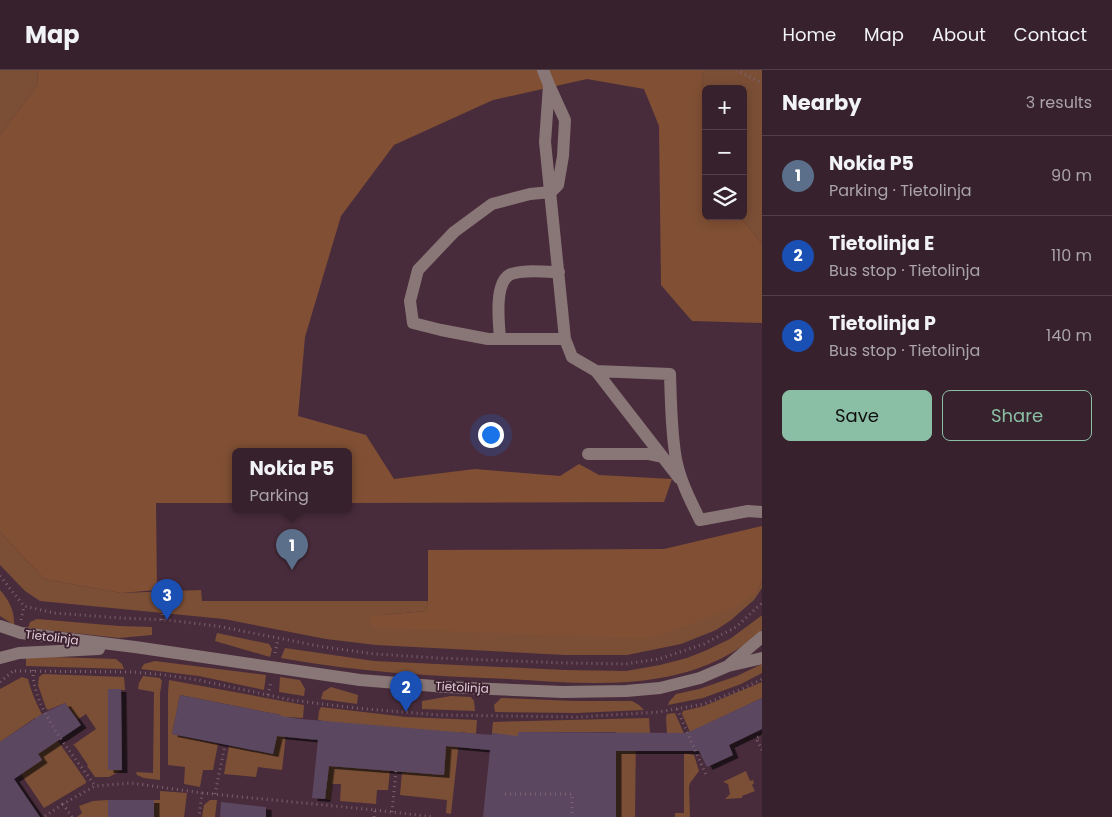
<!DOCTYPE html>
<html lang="en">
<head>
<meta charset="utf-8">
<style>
	:root { --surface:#37212c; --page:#422e38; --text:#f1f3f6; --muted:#aaa3a9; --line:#513e48; --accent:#8abfa5 }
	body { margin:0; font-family:Poppins,sans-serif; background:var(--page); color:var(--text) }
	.controls { position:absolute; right:15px; top:15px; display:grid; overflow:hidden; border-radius:8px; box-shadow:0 2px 12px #0003 }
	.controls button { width:45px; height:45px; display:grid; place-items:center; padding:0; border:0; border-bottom:1px solid var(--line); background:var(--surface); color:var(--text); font:25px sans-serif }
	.you { position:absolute; left:490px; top:364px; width:18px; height:18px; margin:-12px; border:4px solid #fff; border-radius:50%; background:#1a73e8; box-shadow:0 0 0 8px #1a73e833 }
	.badge { display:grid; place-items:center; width:32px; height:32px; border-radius:50%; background:var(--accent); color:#fff; font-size:16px; font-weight:700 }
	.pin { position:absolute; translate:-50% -41px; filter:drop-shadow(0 1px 2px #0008) }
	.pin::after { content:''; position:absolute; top:26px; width:18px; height:15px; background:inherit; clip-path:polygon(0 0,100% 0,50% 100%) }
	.popup { position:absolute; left:232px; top:378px; width:120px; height:65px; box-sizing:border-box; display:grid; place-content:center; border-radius:8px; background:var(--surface); filter:drop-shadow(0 1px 4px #0005); font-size:16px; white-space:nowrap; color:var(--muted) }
	.popup b { font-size:19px; color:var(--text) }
	.popup::after { content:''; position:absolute; left:50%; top:100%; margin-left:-10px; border:10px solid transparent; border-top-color:var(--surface) }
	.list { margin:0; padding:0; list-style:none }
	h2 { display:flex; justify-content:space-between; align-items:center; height:65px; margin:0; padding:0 20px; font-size:21px }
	h2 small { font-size:16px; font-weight:400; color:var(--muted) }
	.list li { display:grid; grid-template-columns:32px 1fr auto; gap:15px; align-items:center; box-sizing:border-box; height:80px; padding:0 20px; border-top:1px solid var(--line) }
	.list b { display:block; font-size:19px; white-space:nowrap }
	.list p { margin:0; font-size:16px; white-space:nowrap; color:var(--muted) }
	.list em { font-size:16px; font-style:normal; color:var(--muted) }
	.actions { display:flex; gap:10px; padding:15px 20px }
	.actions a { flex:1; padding:11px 0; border:1px solid var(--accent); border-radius:8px; text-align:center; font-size:18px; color:var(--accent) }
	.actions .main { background:var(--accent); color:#111 }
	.icon { flex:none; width:28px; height:28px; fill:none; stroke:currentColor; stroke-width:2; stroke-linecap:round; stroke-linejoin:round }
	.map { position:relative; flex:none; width:762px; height:747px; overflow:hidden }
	header { display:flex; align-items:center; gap:30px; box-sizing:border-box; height:70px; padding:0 25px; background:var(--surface); border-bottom:1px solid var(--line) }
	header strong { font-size:24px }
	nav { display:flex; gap:28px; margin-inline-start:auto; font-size:18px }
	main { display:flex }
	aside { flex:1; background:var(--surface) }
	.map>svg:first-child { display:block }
	.green { fill:#7b4f36 }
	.forest { fill:#815034 }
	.building { fill:#5b4761; filter:url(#shadow) }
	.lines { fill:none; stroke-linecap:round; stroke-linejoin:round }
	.path { stroke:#7c616e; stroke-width:3; stroke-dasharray:1 4; stroke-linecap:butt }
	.minor { stroke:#897777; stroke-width:12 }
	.labels { text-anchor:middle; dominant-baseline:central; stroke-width:4; stroke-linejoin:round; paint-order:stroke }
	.street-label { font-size:12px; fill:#e1cdd6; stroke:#3e2230 }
</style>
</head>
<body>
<header>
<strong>Map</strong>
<nav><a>Home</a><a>Map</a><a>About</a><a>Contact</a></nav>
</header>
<main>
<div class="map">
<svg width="762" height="747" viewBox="0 0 762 747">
	<defs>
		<filter id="shadow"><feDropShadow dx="5.5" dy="3" stdDeviation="0" flood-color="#0009"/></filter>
	</defs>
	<rect width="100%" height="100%" fill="#492c3b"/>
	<path class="green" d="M 0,0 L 37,0 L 38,14 L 0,65 Z
		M 702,0 L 762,0 L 762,174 L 740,146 L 743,146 L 743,19 L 706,19 L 706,103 L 704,101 Z
		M 0,462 L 44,509 L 121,523 L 201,520 L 202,531 L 428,531 L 426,541 L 371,546 L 757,522 L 762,511 L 762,518 L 754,530 L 731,550 L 716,560 L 681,574 L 627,585 L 565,585 L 376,575 L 326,569 L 224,549 L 40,531 L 25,521 L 0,495 Z
		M 0,520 C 9,530 15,542 14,555 L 0,546 Z
		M 761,546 L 762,546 L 762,560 C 735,586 697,602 660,608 C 610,617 558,612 508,609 C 432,606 356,602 281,588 L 285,578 L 374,591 L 565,600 L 626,601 L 660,595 L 687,588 L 707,580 L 730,569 Z
		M 37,549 L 119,556 L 152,557 L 152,565 L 119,568 L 28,558 L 30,552 Z
		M 217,563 L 269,574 L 272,579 L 270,587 L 215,571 Z
		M 54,587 L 116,589 L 122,594 L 124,599 L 26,596 L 26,588 Z
		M 155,591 L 266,605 L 264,620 L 199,606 L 141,599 L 144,594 Z
		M 762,594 L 762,603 L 741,614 L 703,628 L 668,635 L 669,632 L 676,624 L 699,619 L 737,606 Z
		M 43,604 L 124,607 L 125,620 L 108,620 L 108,700 L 122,700 L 109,707 L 95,707 L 87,696 L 88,695 L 75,676 L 73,675 L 96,659 L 86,644 L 77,650 L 65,633 L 48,640 L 46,638 L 38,615 L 39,607 Z
		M 143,606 L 160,608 L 162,611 L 160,623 L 160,710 L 144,708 L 137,705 L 136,702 L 153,703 L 154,622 L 138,619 L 139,613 Z
		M 22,607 L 28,609 C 38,648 64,678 86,711 L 86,713 L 44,738 L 21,704 L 38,684 L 53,673 L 35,648 L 0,672 L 0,619 Z
		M 280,607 L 300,610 L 305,619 L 304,626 L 279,622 Z
		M 169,610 L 304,635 L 303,648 L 288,647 L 282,700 L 258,697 L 256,707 L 224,704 L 229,676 L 273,684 L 281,645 L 180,625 L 172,664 L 218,674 L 213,700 L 203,700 L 200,717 L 184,714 L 185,697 L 168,695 L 168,623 Z
		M 762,612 L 762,628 L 690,662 L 682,644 L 683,641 L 704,636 Z
		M 331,617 L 358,625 L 357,634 L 321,629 L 323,622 Z
		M 451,626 L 471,627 L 474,631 L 475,641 L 422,639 L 422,631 Z
		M 501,628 L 575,631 L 632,631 L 639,635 L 644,640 L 577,643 L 495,642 L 494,635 Z
		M 321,637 L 406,647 L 477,650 L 476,664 L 460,662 L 451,744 L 446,743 L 447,730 L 400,725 L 402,702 L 390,700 L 388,720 L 377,720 L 376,734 L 340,731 L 341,714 L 332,714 L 330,730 L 325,729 L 334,653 L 318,650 L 319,641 Z
		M 675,643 L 689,675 L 667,663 L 666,648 L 667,644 Z
		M 649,648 L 650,663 L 636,663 L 635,747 L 616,747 L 616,662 L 518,662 L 518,711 L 506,665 L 492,663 L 493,652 Z
		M 684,683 L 694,685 L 699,701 L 690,713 L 689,717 L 690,747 L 675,747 L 675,743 L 684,743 Z
		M 746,701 L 750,711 L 753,710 L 754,713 L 752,715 L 755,721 L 742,726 L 742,728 L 725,729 L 730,724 L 728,714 L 723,712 Z
		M 160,721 L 187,723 L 184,747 L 154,747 L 154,730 L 160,730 Z
		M 108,730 L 108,747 L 77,747 L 82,743 L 79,736 L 93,731 Z
		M 210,730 L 217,730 L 215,747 L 202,747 L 204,735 Z"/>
	<path class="forest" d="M 37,0 L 702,0 L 706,146 L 740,146 L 762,174 L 762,253 L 692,251 L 661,215 L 659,56 L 644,19 L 587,9 L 493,30 L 394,75 L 341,146 L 305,267 L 298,346 L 366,365 L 394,409 L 475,399 L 560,406 L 579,394 L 599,405 L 672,409 L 664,432 L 348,433 L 348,381 L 236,381 L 236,433 L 156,433 L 157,520 L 121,523 L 44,509 L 0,462 L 0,65 L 38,14 Z
		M 762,456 L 762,511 L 757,522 L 735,538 L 648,569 L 375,558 L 369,551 L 371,546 L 426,541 L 428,531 L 428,480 L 664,479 Z"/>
	<path class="building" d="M 108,619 L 121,619 L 122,700 L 108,700 Z
		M 180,625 L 281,645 L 281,646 L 301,649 L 492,665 L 492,663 L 518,666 L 518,662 L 687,663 L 762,628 L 762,659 L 729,675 L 733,685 L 707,697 L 699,681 L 616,681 L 616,747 L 483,747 L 490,680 L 446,676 L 444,705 L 329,696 L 325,729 L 312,728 L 318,670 L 277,666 L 273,684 L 172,664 Z
		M 65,633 L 81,655 L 38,684 L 42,690 L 14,709 L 40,747 L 0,747 L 0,672 L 42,644 Z
		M 108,730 L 154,730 L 154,747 L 108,747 Z
		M 221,732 L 266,737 L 266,747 L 220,747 Z"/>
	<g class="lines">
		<path class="path" d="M 736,0 L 762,13
			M 0,506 L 24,536 L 54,543 L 121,548 L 167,550 L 217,556 L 324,577 L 375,584 L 438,588 L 565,593 L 625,594 L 659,589 L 704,574 L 736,557 L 762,533
			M 21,550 L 24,536
			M 162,550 L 163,520 L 169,509
			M 275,583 L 278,569
			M 33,600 C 32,639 73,684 95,716
			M 15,601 L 133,602 L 165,605 L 198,610 L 291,630 L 355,638 L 439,645 L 578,647 L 659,642 L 704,634 L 742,619 L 762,609
			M 0,612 L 14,600
			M 268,625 L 271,611
			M 677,639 L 706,705
			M 762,680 L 756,668 L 762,665
			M 202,723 L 375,740 L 374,747
			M 215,724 L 225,675
			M 505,724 L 572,724 L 572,747
			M 375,740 L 434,747
			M 392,742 L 396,701
			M 45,746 L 63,734
			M 72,747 L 63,734 L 95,716 L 131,713 L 202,723 L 199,747"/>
		<path class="minor" d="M 543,0 L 549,15 L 545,72 L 565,269 L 572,287 L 596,301 L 670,304 C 671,332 671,361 676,389 C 680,410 690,430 700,450 L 748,441 L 762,442
			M 550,17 L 565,50 L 563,86 L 558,115 L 551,122 L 530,124 L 492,134 L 454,162 L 418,200 L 410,231 L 413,253 L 441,260 L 488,269 L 565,269
			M 500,269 C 499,253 494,215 509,205 C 520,199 546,202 559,202
			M 596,301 L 679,408
			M 588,384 L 648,384 L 662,387
			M 0,556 L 21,563 L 135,577 L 360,610 L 446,617 L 563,622 L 626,621 L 660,618 L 700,608 L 728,596 L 762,588
			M 0,588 L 19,583 L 99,579
			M 730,594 L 762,567"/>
	</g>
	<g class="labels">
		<g class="street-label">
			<text transform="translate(52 567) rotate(7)">Tietolinja</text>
			<text transform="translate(462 617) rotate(3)">Tietolinja</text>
		</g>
	</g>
</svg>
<div class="controls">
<button>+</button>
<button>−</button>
<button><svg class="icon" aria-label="layers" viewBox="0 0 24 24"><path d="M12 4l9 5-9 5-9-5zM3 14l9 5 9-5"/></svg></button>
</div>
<div class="you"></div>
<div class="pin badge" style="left:292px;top:500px;background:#5c6f8a">1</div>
<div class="popup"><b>Nokia P5</b>Parking</div>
<div class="pin badge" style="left:406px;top:642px;background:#1a4fb4">2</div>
<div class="pin badge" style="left:167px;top:550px;background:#1a4fb4">3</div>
</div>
<aside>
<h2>Nearby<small>3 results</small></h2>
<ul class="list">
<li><span class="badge" style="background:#5c6f8a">1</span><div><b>Nokia P5</b><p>Parking · Tietolinja</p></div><em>90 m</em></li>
<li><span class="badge" style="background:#1a4fb4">2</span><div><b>Tietolinja E</b><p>Bus stop · Tietolinja</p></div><em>110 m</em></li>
<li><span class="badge" style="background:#1a4fb4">3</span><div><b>Tietolinja P</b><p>Bus stop · Tietolinja</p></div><em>140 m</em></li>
</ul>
<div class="actions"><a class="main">Save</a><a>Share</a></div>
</aside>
</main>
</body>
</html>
